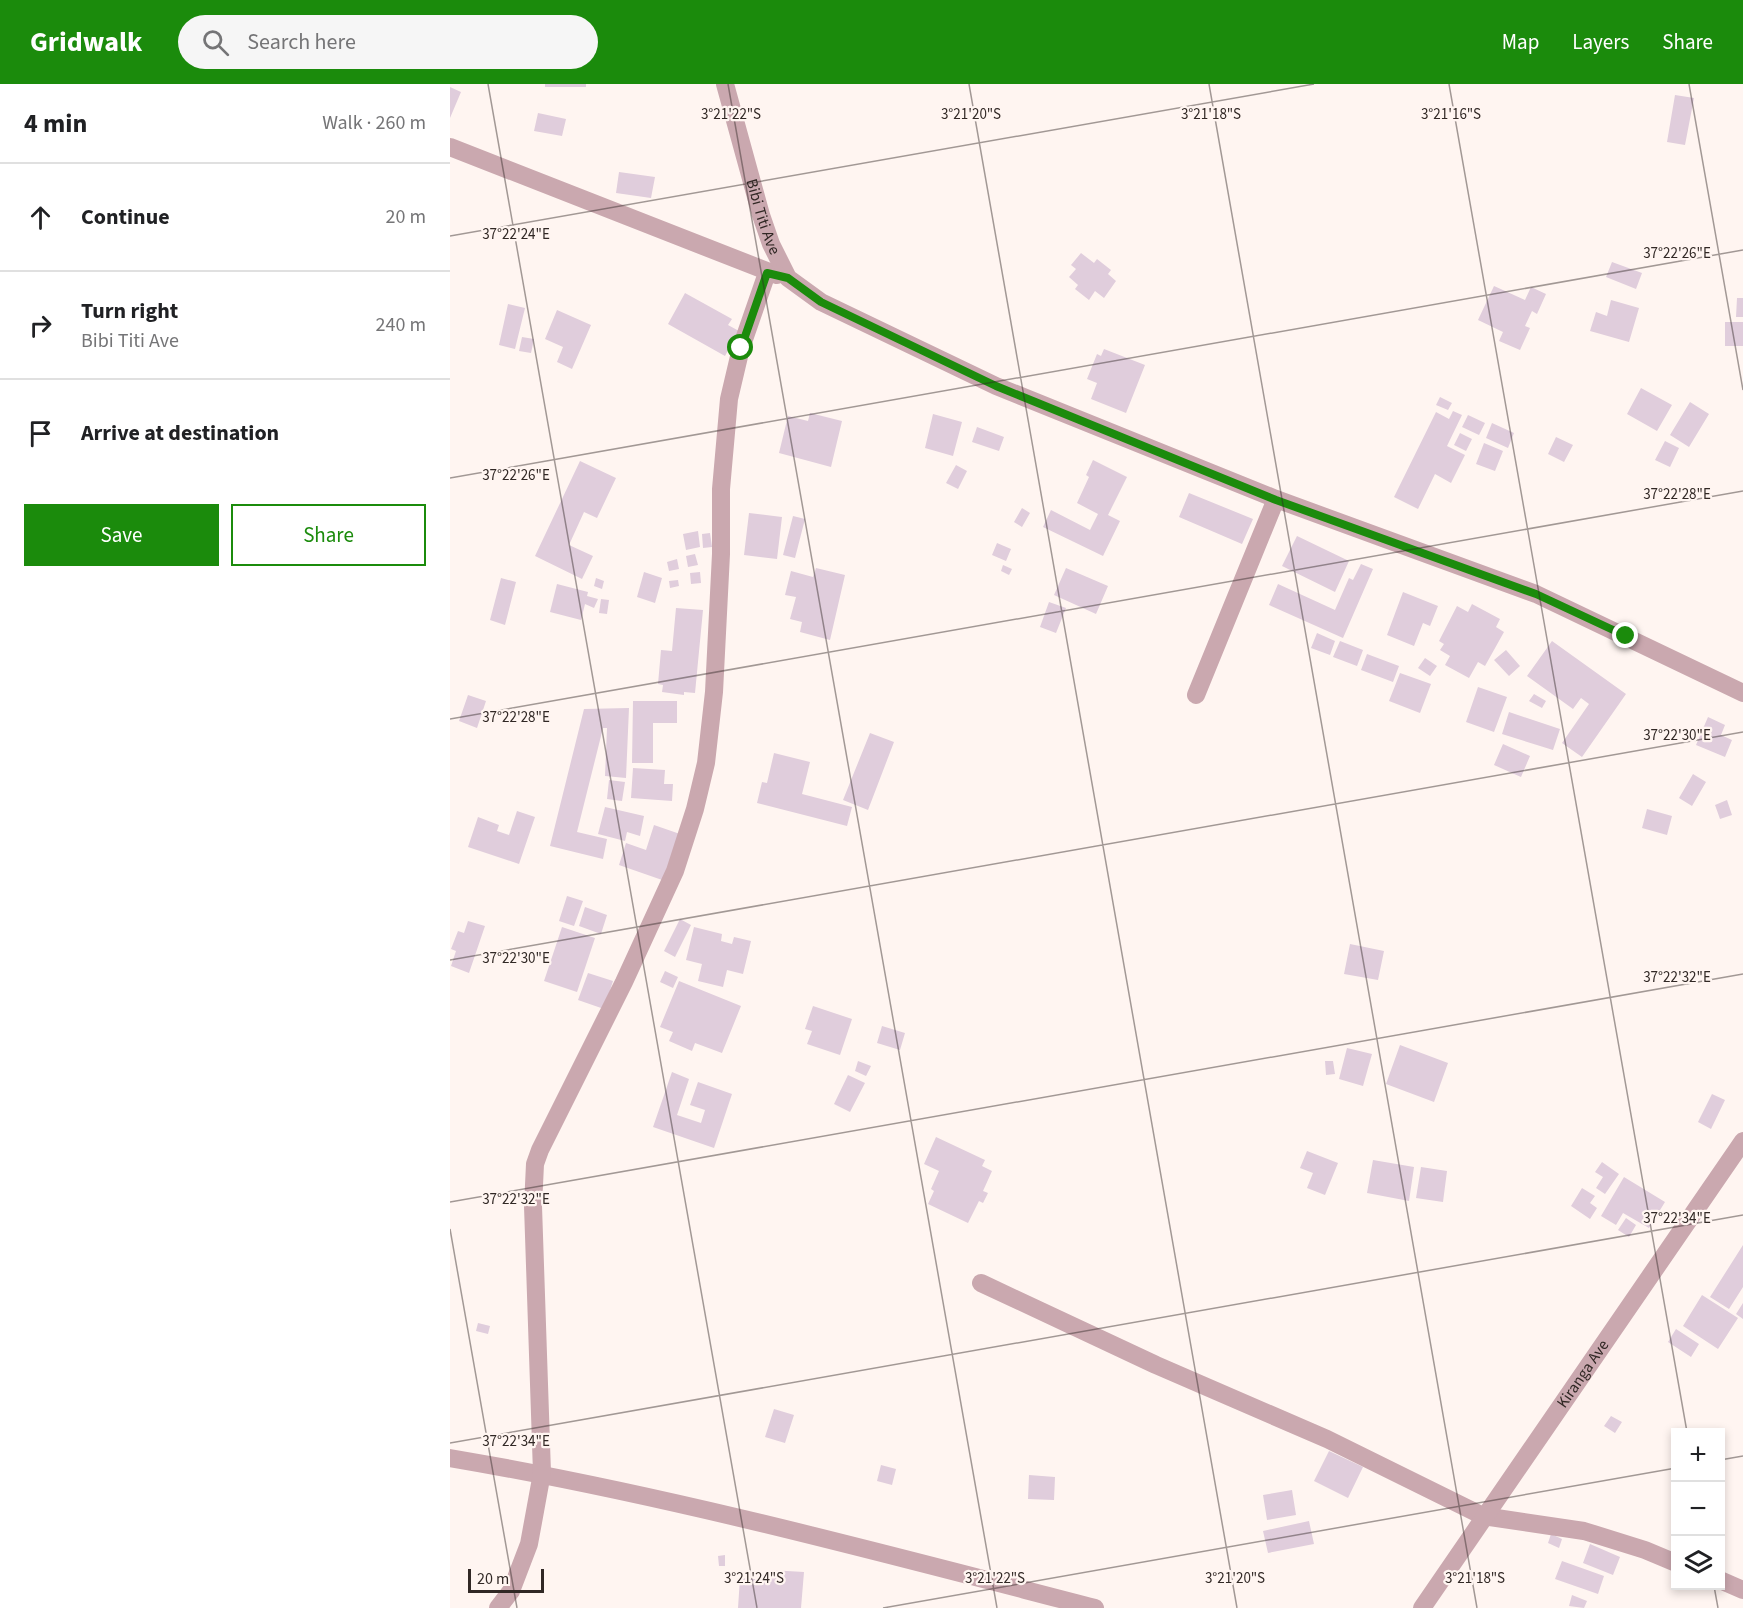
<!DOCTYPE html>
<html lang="en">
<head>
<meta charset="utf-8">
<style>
	:root { --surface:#fff; --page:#f6f6f6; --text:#202124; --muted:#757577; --line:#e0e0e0; --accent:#1b8b0c }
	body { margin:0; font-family:"Source Sans 3",sans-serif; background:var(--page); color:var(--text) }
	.controls { position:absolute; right:18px; bottom:18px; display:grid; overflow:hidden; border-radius:0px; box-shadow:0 3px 9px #0003 }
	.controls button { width:54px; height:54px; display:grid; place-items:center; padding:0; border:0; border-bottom:2px solid var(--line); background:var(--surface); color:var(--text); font:30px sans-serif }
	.scale { position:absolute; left:18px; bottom:15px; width:76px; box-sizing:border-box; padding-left:6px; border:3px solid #312825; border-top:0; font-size:16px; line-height:21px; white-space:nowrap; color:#312825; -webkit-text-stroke:4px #fff5f1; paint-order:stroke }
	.stop { position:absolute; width:18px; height:18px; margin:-14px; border:4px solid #1b8b0c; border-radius:50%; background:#fff }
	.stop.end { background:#1b8b0c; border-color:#fff; box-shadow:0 2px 6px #0008 }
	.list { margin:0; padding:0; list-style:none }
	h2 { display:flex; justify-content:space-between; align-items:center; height:78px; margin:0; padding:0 24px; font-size:26px }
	h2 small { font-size:20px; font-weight:400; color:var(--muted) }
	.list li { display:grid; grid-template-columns:39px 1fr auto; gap:18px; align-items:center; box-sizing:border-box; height:108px; padding:0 24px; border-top:2px solid var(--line) }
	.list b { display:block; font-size:22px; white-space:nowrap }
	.list p { margin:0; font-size:20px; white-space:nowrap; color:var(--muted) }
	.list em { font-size:20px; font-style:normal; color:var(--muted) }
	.actions { display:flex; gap:12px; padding:18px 24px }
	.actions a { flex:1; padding:14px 0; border:2px solid var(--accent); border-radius:0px; text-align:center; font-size:21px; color:var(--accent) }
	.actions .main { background:var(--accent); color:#fff }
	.icon { flex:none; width:33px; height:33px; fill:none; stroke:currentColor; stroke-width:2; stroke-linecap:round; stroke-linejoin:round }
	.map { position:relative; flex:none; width:1293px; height:1524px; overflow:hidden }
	header { display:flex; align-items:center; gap:36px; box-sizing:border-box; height:84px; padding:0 30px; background:var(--accent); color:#fff }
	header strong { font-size:28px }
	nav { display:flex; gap:33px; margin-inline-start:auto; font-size:21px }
	.search { width:420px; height:54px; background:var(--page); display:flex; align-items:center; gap:15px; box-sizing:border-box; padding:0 21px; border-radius:33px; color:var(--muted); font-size:22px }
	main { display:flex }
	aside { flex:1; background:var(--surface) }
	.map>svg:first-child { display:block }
	.building { fill:#e0cddc }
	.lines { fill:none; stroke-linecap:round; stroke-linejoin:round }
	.minor { stroke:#caa8af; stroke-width:18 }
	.route { stroke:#1b8b0c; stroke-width:8 }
	.ticks { fill:none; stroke:#312825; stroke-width:1.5; stroke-opacity:0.45 }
	.labels { text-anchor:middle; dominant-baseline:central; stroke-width:4.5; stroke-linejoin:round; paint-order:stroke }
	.street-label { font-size:16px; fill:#312825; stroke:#fff5f1 }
	.ticks-label { font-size:15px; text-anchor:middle; fill:#312825; stroke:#fff5f1; stroke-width:4.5; stroke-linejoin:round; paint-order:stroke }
</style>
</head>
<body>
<header>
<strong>Gridwalk</strong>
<div class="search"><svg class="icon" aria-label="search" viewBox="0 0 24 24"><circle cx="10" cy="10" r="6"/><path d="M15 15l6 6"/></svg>Search here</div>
<nav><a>Map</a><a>Layers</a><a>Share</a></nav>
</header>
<main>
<aside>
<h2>4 min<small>Walk · 260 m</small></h2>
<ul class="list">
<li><svg class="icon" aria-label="ahead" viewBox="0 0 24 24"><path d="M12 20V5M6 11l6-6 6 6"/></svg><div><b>Continue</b></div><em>20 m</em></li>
<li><svg class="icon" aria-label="right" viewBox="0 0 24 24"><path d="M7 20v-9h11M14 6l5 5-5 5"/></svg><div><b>Turn right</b><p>Bibi Titi Ave</p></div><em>240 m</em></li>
<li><svg class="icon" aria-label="arrive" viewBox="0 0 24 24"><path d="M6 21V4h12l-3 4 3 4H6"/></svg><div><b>Arrive at destination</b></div></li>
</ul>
<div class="actions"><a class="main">Save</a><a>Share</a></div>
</aside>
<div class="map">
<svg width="1293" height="1524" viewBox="0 0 1293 1524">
	<rect width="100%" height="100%" fill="#fff5f1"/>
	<path class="building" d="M 95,0 L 136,0 L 136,3 L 95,3 Z
		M 0,3 L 11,8 L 0,34 Z
		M 1225,11 L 1244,14 L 1235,61 L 1217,58 Z
		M 88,29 L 116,35 L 112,52 L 84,47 Z
		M 169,88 L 205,93 L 201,114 L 166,109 Z
		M 631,169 L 644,179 L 647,175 L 661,186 L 658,190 L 666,197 L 654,214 L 645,207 L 639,216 L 625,205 L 628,201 L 619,193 L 626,185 L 621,181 Z
		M 1162,178 L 1192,189 L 1186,205 L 1156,193 Z
		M 1044,202 L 1075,216 L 1081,203 L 1096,210 L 1087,230 L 1082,227 L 1075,242 L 1080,244 L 1070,266 L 1049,257 L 1053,248 L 1028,236 Z
		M 235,209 L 282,235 L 278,241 L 289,247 L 275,272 L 218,240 Z
		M 1287,214 L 1293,214 L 1293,233 L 1286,233 Z
		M 1161,216 L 1189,224 L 1179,258 L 1140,247 L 1146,228 L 1157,232 Z
		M 58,220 L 75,224 L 65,265 L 49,261 Z
		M 107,226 L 141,241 L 122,285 L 107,278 L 113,263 L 95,255 Z
		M 1275,238 L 1293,238 L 1293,262 L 1275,262 Z
		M 72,253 L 84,255 L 81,269 L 69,267 Z
		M 654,265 L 695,281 L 676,329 L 641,315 L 647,299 L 637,295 L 647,270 L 651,272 Z
		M 1191,304 L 1222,321 L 1207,347 L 1177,330 Z
		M 990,313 L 1002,319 L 998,326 L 986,321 Z
		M 1240,318 L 1259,330 L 1239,363 L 1220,351 Z
		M 1003,327 L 1012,331 L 997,362 L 1015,371 L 1001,399 L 985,390 L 968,425 L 944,413 L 986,328 L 999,335 Z
		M 360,329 L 392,337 L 381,383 L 329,369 L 338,332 L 358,337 Z
		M 483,330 L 512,338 L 503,372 L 475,364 Z
		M 1018,331 L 1035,339 L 1029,351 L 1012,343 Z
		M 1042,339 L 1064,349 L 1058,364 L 1036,354 Z
		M 527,343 L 554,353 L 549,367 L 522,358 Z
		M 1010,349 L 1022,355 L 1016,367 L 1004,361 Z
		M 1106,353 L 1123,361 L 1114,378 L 1098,370 Z
		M 1215,357 L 1229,364 L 1220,383 L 1205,376 Z
		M 1034,359 L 1053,367 L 1045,387 L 1026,380 Z
		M 643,376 L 677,393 L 658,431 L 670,437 L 653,472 L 593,443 L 601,426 L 640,446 L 648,430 L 627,419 L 639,393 L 636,391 Z
		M 130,377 L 166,394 L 147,434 L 134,428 L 119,461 L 143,472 L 132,495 L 85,472 Z
		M 506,381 L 517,387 L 508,405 L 496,399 Z
		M 739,409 L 803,435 L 792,460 L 729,433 Z
		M 572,424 L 580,429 L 572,443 L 564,438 Z
		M 299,429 L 332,433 L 327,475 L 294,471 Z
		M 343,432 L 355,435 L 345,474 L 333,471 Z
		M 248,447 L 250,463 L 236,466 L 233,450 Z
		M 260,449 L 262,463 L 253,464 L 252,450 Z
		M 847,452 L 899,477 L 885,508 L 832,482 Z
		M 547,459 L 561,465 L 556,477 L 542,471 Z
		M 245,470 L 248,481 L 238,483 L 236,472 Z
		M 227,475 L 229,485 L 219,487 L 217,478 Z
		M 911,480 L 923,485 L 893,554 L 819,521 L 828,500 L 885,526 L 899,494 L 903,496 Z
		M 553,481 L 562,485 L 559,491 L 551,487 Z
		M 366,484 L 395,491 L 380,556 L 350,548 L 352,538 L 340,535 L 346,513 L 335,511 L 341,487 L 363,493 Z
		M 616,484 L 658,502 L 646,530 L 604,511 Z
		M 194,488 L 212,494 L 205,519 L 187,513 Z
		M 250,488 L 251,499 L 241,500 L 240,489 Z
		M 51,494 L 66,498 L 55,541 L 40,536 Z
		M 146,494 L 154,497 L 152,505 L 144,502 Z
		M 228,496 L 229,502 L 220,504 L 219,497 Z
		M 107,500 L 138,508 L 137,512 L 148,515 L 144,524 L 135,520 L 131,536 L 100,528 Z
		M 953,508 L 988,522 L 980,542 L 973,539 L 964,562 L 937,551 Z
		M 151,515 L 159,516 L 157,530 L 149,529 Z
		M 599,518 L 616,524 L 606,549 L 590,543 Z
		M 1022,520 L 1050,535 L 1046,543 L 1054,548 L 1035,582 L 1028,578 L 1019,594 L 995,581 L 1000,572 L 990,566 L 994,560 L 989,557 L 1007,522 L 1018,528 Z
		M 226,524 L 253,526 L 245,609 L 234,608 L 234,611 L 212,608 L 213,601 L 208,600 L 211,566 L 222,567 Z
		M 867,549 L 885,557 L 880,571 L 861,564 Z
		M 890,557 L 913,566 L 907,582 L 883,573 Z
		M 1102,557 L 1176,610 L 1132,673 L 1112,659 L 1139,620 L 1131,614 L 1123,625 L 1077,592 Z
		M 1056,566 L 1070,582 L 1059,592 L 1044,576 Z
		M 917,570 L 949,582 L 943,598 L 911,586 Z
		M 975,574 L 987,582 L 980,592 L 968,584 Z
		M 950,589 L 981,600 L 970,629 L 939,617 Z
		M 1028,603 L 1057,613 L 1044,648 L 1016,638 Z
		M 1084,610 L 1096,617 L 1092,624 L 1079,617 Z
		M 18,611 L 36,617 L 27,644 L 9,637 Z
		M 183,617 L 227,617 L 227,639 L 203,639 L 203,679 L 182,679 Z
		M 179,624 L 176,694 L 155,692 L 157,644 L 153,644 L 127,748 L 157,755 L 153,775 L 100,762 L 134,625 Z
		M 1059,628 L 1110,645 L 1103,666 L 1052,650 Z
		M 1258,633 L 1275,641 L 1271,651 L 1282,656 L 1275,673 L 1246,661 Z
		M 420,649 L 444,658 L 418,726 L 393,716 Z
		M 1053,660 L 1080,672 L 1071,693 L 1044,681 Z
		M 324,669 L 360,678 L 352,710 L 402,723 L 397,742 L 307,719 L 312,698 L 317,699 Z
		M 183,684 L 215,686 L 214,700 L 223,700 L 222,717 L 181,714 Z
		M 1243,690 L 1256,698 L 1242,722 L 1229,714 Z
		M 159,696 L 175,698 L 172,717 L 157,715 Z
		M 1277,716 L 1282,731 L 1270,735 L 1265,721 Z
		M 155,723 L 194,732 L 190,752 L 177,748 L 175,757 L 148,750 Z
		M 1197,725 L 1222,732 L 1217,751 L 1192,744 Z
		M 67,727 L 85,733 L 69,780 L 18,763 L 28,733 L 49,741 L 47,747 L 59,751 Z
		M 204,741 L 230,750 L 215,797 L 169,781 L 176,759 L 196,766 Z
		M 117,812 L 133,817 L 124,842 L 109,837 Z
		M 135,823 L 157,831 L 151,850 L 129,842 Z
		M 230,835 L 241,841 L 225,873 L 214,867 Z
		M 18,837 L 35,842 L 19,889 L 1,882 L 6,867 L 1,865 L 8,847 L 14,849 Z
		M 112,843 L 145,854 L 127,908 L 94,897 Z
		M 244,843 L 272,850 L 271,857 L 282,860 L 284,853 L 301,857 L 293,890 L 277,886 L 273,903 L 248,897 L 252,880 L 236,876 Z
		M 900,860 L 934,867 L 928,896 L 894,890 Z
		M 215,887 L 228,893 L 223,904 L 210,898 Z
		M 138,889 L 163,897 L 154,925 L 128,916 Z
		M 229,897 L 291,922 L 272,969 L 245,959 L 242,967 L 219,957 L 223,948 L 210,943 Z
		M 363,922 L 402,935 L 390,971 L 357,960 L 362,947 L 355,945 Z
		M 432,942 L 455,949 L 450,966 L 427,959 Z
		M 950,961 L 998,979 L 984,1018 L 936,1000 Z
		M 897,964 L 922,970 L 913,1002 L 889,995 Z
		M 408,977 L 421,982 L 416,992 L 405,987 Z
		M 875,977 L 883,977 L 885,990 L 876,991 Z
		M 222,988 L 239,995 L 227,1031 L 251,1039 L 255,1026 L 240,1021 L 248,998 L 282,1010 L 264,1064 L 203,1043 Z
		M 398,991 L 415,999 L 400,1028 L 384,1020 Z
		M 1262,1010 L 1275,1016 L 1261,1045 L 1248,1038 Z
		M 486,1053 L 535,1076 L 532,1082 L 542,1087 L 533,1107 L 538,1109 L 533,1119 L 529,1117 L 518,1139 L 478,1120 L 484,1107 L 481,1105 L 489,1087 L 474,1080 Z
		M 857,1067 L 888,1079 L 875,1111 L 857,1104 L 863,1089 L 850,1084 Z
		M 923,1076 L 964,1083 L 959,1117 L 917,1109 Z
		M 1152,1078 L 1169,1090 L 1155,1110 L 1146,1104 L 1153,1093 L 1145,1088 Z
		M 971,1083 L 997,1087 L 993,1118 L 966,1114 Z
		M 1174,1093 L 1215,1118 L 1199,1144 L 1173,1129 L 1166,1141 L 1151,1132 Z
		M 1132,1104 L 1145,1112 L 1140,1119 L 1147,1124 L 1140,1135 L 1121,1122 Z
		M 1176,1134 L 1186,1141 L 1179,1153 L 1168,1146 Z
		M 1293,1161 L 1293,1203 L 1279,1225 L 1260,1213 Z
		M 1252,1211 L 1288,1234 L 1268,1265 L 1233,1242 Z
		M 1293,1219 L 1293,1235 L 1286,1230 Z
		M 28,1239 L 40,1242 L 38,1250 L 26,1247 Z
		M 1226,1245 L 1249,1260 L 1241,1273 L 1218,1258 Z
		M 324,1325 L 344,1331 L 335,1359 L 315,1353 Z
		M 1161,1332 L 1172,1338 L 1165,1349 L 1154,1342 Z
		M 879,1367 L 913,1383 L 898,1414 L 864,1397 Z
		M 431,1381 L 446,1385 L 442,1401 L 427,1397 Z
		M 579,1391 L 605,1393 L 604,1416 L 578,1415 Z
		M 842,1406 L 846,1431 L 817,1436 L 813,1411 Z
		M 859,1437 L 864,1460 L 818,1469 L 813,1447 Z
		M 1101,1450 L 1112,1455 L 1109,1464 L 1098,1459 Z
		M 1140,1460 L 1170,1473 L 1163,1491 L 1133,1479 Z
		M 275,1471 L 275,1482 L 269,1482 L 268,1472 Z
		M 1112,1477 L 1154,1492 L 1148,1510 L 1105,1495 Z
		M 320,1486 L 354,1488 L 351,1524 L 288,1524 L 290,1494 L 319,1496 Z
		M 1122,1511 L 1137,1517 L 1134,1524 L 1119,1522 Z"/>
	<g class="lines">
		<g class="minor">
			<path id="s1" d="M 275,0 L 311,131 L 321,160 L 338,194 L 371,218 L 546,302 L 826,415 L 1086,510 L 1293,609"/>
			<path d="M 0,63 L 327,191"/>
			<path d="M 746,611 L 826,415"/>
			<path d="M 531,1199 L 706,1281 L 877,1355 L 1033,1432 L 1134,1447 L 1195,1466 L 1226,1479"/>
			<path d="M 0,1374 C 218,1411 432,1469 645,1524"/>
			<path d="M 1270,1496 L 1293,1506"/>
			<path d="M 48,1524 L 61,1507 L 79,1460 L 92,1389 L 83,1122 L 85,1080 L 90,1066 L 174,898 L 225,787 L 245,725 L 256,679 L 264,608 L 271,470 L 271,405 L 279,315 L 291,264 L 317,189"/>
			<path id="s2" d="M 972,1524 L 1293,1057"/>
		</g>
	</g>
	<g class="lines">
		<path class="route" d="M 291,264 L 317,189 L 338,194 L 371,218 L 546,302 L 826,416 L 1086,510 L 1176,552"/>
	</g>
	<path class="ticks" d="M 38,0 L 307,1524M 278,0 L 547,1524M 519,0 L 787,1524M 759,0 L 1027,1524M 999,0 L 1237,1348M 1239,0 L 1293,306M 0,152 L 864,0M 0,394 L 1293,166M 0,635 L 1293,407M 0,876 L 1293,648M 0,1118 L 1293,890M 0,1145 L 67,1524M 0,1359 L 1293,1131M 1270,1376 L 1293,1372M 1264,1502 L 1268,1524M 433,1524 L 1226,1384"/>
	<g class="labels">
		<g class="street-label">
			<text stroke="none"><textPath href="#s1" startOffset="138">Bibi Titi Ave</textPath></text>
			<text stroke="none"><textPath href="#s2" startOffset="284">Kiranga Ave</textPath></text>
		</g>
	</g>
	<g class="ticks-label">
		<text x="281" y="35">3°21'22"S</text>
		<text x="521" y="35">3°21'20"S</text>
		<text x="761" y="35">3°21'18"S</text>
		<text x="1001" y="35">3°21'16"S</text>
		<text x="66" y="155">37°22'24"E</text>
		<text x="1227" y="174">37°22'26"E</text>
		<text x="66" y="396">37°22'26"E</text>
		<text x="1227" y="415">37°22'28"E</text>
		<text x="66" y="638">37°22'28"E</text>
		<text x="1227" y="656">37°22'30"E</text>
		<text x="66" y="879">37°22'30"E</text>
		<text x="1227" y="898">37°22'32"E</text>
		<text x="66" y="1120">37°22'32"E</text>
		<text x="1227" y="1139">37°22'34"E</text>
		<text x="66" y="1362">37°22'34"E</text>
		<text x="304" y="1499">3°21'24"S</text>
		<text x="545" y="1499">3°21'22"S</text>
		<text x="785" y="1499">3°21'20"S</text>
		<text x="1025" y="1499">3°21'18"S</text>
	</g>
</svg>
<div class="controls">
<button>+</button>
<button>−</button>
<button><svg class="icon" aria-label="layers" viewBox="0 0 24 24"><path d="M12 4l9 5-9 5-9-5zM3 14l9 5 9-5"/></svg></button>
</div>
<div class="scale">20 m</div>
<div class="stop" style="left:291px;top:264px"></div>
<div class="stop end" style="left:1176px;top:552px"></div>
</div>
</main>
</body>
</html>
